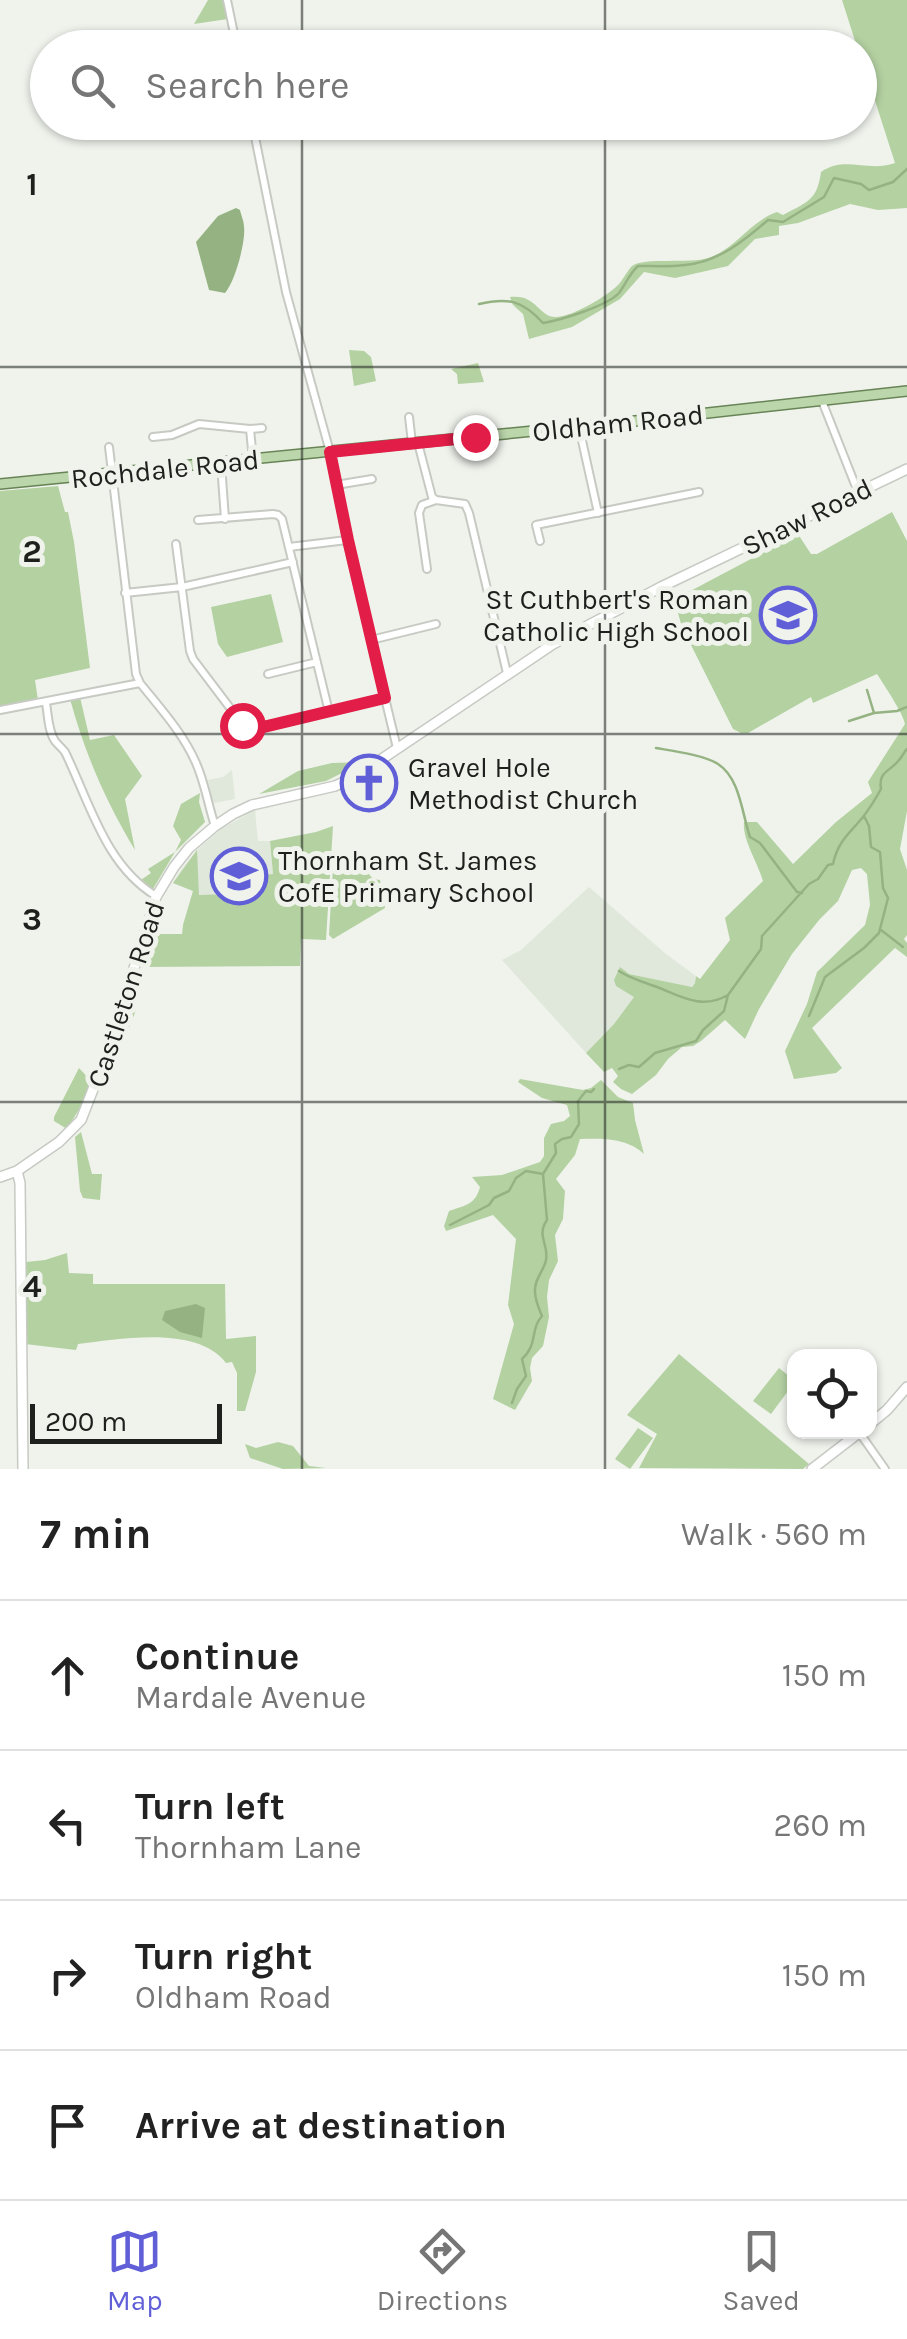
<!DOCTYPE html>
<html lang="en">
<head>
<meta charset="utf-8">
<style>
	:root { --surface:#fff; --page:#f6f6f6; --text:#222; --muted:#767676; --line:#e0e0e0; --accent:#615fd8 }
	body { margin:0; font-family:Karla,sans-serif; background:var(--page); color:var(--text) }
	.controls { position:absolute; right:30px; bottom:30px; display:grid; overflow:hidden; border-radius:20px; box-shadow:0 2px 8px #0004 }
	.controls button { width:90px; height:90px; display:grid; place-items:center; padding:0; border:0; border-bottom:2px solid var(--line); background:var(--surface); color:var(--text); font:50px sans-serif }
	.scale { position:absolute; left:30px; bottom:25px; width:192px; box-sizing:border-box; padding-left:10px; border:5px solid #1e201d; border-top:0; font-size:28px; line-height:35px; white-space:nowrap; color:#1e201d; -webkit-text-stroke:8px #eff3ec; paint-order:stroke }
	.stop { position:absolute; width:30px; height:30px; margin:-22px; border:8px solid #e11d48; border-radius:50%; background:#fff }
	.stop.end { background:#e11d48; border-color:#fff; box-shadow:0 2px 10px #0008 }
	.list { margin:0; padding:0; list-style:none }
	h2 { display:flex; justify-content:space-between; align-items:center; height:130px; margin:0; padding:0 40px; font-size:42px }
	h2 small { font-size:32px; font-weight:400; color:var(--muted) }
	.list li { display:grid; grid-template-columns:65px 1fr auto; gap:30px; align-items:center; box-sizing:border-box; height:150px; padding:0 40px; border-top:2px solid var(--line) }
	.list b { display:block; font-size:38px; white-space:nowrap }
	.list p { margin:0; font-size:32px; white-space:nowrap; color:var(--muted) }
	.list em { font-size:32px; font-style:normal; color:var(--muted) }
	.icon { flex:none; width:55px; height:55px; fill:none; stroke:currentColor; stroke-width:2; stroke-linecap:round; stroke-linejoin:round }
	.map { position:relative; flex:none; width:907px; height:1469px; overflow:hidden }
	.search { position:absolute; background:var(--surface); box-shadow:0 2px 8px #0004; left:30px; right:30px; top:30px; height:110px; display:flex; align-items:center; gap:25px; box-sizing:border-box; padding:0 35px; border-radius:55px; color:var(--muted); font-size:38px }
	.sheet { height:730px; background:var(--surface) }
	nav { display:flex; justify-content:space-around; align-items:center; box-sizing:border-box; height:140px; border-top:2px solid var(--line); background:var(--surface); font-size:28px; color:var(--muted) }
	nav a { display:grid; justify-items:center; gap:5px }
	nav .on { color:var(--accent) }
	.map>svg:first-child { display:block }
	.built { fill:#e0e8db }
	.green { fill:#b4d1a2 }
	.water { fill:#95b382 }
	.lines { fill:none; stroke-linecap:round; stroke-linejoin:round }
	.stream { stroke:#95b382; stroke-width:2.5 }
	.street-casing { stroke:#c6cac3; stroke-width:10 }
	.secondary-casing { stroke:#c6cac3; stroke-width:12 }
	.primary-casing { stroke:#688456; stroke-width:12 }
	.street { stroke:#fff; stroke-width:6 }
	.secondary { stroke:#fff; stroke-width:9 }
	.primary { stroke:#bcd6ac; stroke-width:9 }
	.route { stroke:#e11d48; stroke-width:12 }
	.grid { fill:none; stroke:#1e201d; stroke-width:2.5; stroke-opacity:0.55 }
	.labels { text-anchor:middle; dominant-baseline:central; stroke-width:10; stroke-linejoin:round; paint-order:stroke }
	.street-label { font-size:28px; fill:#1e201d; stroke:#eff3ec }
	.poi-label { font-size:28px; fill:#1e201d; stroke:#eff3ec; text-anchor:start }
	.grid-label { font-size:32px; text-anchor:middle; font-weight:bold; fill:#1e201d; stroke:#eff3ec; stroke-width:10; stroke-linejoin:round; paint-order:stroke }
</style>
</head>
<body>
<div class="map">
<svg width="907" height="1469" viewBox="0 0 907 1469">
	<rect width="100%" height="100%" fill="#eff3ec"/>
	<path class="built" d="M 232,770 L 235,799 L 214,803 L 212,801 L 208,780 L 223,777 Z
		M 255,810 L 258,841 L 270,841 L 273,874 L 326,940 L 183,925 L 193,891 L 173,883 L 181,870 L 197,850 L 221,829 Z
		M 589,887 L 666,954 L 696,976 L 695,983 L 691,987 L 629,974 L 634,997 L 614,1024 L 586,1053 L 502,960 L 521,950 Z"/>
	<path class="green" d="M 208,0 L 223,0 L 228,19 L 194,24 Z
		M 842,0 L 907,0 L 907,208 L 878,210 L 850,204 L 798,223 L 779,226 L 779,235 L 755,239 L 728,266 L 675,278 L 644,272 L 620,299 L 572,327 L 529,339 L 523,314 L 513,305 L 510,297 C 538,294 538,318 557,317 C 574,316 607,296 618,285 C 623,280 627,271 632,266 C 644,257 690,264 708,258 C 736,249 750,221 777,212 L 783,215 C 807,202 817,201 821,172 C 846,155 867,173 895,163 L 860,54 L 860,48 L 857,47 Z
		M 349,350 L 364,351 L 371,357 L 376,381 L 354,386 Z
		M 478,363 L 484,382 L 458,384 L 457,374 L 451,369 Z
		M 58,486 L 65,512 L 68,512 L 74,542 L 90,668 L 35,680 L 38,700 L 0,706 L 0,491 Z
		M 892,512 L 907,541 L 907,811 L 900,849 L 907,870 L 907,935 L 904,939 L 907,943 L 907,957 L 895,948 L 812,1028 L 842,1068 L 836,1073 L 794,1079 L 785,1051 L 807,1004 L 817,972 L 865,925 L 870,905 L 867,874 L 861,868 L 852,870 L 838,901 L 819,920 L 792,954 L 759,1009 L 745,1039 L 725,1020 L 701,1041 L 693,1046 L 682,1047 L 668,1059 L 656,1075 L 632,1094 L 621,1089 L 613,1082 L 618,1076 L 612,1068 L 604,1072 L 586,1053 L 614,1024 L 634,997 L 616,986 L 614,980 L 620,967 L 629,974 L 692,987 L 695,983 L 696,976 L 700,979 L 730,940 L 725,918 L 763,881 C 758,863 742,839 744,822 L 757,822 L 793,864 L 836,822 L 872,793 L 868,782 L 905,724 C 903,713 884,685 877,674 L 813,703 L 811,697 L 748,733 L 741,733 L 733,729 L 682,627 L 675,603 L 681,596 L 798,534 L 811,554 L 817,554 Z
		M 271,594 L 283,642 L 227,657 L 218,644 L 211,607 Z
		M 80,697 L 90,740 L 114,735 L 142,776 L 125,799 L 135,850 C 106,802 85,754 70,699 Z
		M 364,762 L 326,781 L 259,794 L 298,771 L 332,763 Z
		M 200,793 L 199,802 L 205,822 L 175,852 L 153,889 L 147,889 L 138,882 L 151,873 L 148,869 L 175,852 L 181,840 L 173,826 L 181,804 Z
		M 333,826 L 326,940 L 301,939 L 300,966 L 141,967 L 149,934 L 182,934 L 183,925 L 193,891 L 173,883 L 197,850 L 199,895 L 263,893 L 264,875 L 273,874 L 270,841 L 316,832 Z
		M 333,867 L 363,867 L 373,879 L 380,880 L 385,908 L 333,939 L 329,935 Z
		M 136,981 C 143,1009 126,1034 112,1059 Z
		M 79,1068 L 92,1082 L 86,1098 L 67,1129 L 54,1121 L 54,1117 Z
		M 520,1079 L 583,1090 L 591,1088 L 601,1080 L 618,1097 L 633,1103 L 635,1120 L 644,1154 C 628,1138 602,1138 580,1139 L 575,1155 L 556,1179 L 565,1191 L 563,1219 L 555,1235 L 558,1261 L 549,1280 L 547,1297 L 549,1317 L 543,1346 L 532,1358 L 530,1368 L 532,1381 L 515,1410 L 493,1399 L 514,1324 L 508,1305 L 516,1239 L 493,1215 L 446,1231 L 444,1226 L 449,1211 C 466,1205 475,1205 480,1187 L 472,1177 L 502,1175 L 540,1162 L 544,1156 L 544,1138 L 551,1124 L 564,1121 L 570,1116 L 567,1105 L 542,1098 L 518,1082 Z
		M 81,1132 L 92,1174 L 102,1174 L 100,1200 L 83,1198 L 80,1191 L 75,1137 Z
		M 67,1253 L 69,1273 L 93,1274 L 93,1284 L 225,1284 L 226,1339 L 256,1336 L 256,1372 L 245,1411 L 237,1411 L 237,1373 L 232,1362 L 226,1363 C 197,1325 120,1339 78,1344 L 76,1350 L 25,1344 L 26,1262 L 45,1260 Z
		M 679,1354 L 809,1464 L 803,1469 L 639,1468 L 657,1434 L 627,1415 Z
		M 779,1368 L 794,1380 L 794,1383 L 771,1414 L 753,1401 Z
		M 638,1428 L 653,1438 L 630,1469 L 615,1459 Z
		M 278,1442 L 293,1446 L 309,1466 L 326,1468 L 283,1469 L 250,1458 L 245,1444 L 256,1448 Z"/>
	<path class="water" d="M 236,208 L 240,210 C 241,215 244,221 244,227 C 246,241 235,282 225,293 L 209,290 L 196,242 L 218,216 Z
		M 196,1304 L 205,1308 L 202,1338 L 180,1332 L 162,1320 L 165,1311 Z"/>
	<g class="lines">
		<path class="stream" d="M 479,304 C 509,297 523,301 543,323 C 561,320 607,306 619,293 C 626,284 629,274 638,266 C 653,266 670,267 685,265 C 718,262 744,241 768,220 L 783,222 L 824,197 L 834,178 L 861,184 L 869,190 L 893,182 L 907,169
			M 867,690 L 874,713
			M 849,721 L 874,713 L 897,711 L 907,707
			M 656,748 C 673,751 704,755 718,764 C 740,778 742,814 750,837 L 760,843 L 797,892 L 802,893
			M 881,930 L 903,947
			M 619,971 C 631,979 644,982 657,987 C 682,997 702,1010 728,995
			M 809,1016 L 825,977 L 864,948 L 879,933 L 888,898 L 883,888 L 880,852 L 871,847 L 869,826 L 864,816
			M 619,1069 L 629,1065 L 639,1067 L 655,1053 L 696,1041 L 703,1030 L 724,1011 L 728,995 L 761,949 L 762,936 L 809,884 L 818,879 L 828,865 L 833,864 C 838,841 849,834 863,817 C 870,808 876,798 881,789 C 878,771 890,772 899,760 C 902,757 904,752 907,749
			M 450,1225 L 489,1205 L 494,1198 L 509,1191 L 516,1178 L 526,1171 L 543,1174 L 556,1153 L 555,1144 L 562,1139 L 571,1137 L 579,1124 L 578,1101 L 586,1091 L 591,1092 L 594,1089
			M 512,1403 L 517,1389 L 526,1376 L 522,1359 C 538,1345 530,1329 542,1316 C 539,1309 535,1300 535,1292 C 534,1279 544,1271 546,1260 C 549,1244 536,1236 547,1220 L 543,1174"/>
		<g class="street-casing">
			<path id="street" d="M 227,0 L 237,48
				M 252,122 L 286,292 L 330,452 L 347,540 L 397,748
				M 822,401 L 858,492
				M 409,417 L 412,443
				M 579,427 L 598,513
				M 250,429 L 262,428
				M 153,437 L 172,435 L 199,424 L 250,429 L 253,460
				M 418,443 L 432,497 L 436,500 L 422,505 L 419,513 L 427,569
				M 109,447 L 136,674 L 140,683 C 160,708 183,733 196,763 C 205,783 208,805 215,826
				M 221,464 L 225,519
				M 336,485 L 372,479
				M 436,500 L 465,504 L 469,513 L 507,673
				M 198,520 L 273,514 L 278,515 L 282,519 L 329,712
				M 540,541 L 536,525 L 699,492
				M 176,544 L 190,651 L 193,659 L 246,729 L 251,730 L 385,698
				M 289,547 L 347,540
				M 125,593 L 182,587 L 293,562
				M 371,640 L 436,624
				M 268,674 L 317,662
				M 46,703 C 48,714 48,731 55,741 C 58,745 62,748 65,752 C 90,803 105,865 156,896
				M 0,710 L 140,683
				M 859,1432 L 885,1469"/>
		</g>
		<g class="secondary-casing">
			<path id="secondary" d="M 17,1171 L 20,1183 L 23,1469
				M 0,1177 L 17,1171 L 59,1142 L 81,1120 L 110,1046 L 156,897 L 174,867 L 189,848 L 215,826 L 233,814 L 252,805 L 335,786 L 355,777 L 553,644 L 661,587 L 907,469
				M 870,1424 L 887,1410 L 907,1387
				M 812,1469 L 860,1432"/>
		</g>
		<g class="primary-casing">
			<path id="primary" d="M 0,484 L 645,420 L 907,391"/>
		</g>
		<use href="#street" class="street"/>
		<use href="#secondary" class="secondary"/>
		<use href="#primary" class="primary"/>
	</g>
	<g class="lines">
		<path class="route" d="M 242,725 L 251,730 L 385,698 L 348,540 L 330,452 L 475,437"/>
	</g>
	<path class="grid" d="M 302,0 L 302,48M 605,0 L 605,48M 302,122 L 302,1469M 605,122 L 605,1469M 0,367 L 907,367M 0,734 L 907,734M 0,1102 L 907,1102"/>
	<defs>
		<g id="school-ring" transform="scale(2.875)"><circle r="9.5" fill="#eff3ec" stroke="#615fd8" stroke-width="1.5"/><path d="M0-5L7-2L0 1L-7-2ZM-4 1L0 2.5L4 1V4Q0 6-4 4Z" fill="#615fd8"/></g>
		<g id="church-ring" transform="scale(2.875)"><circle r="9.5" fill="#eff3ec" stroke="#615fd8" stroke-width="1.5"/><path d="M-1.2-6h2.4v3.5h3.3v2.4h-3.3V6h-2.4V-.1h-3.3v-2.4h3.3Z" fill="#615fd8"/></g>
	</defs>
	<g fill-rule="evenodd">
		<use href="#school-ring" x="788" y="615"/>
		<use href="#church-ring" x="369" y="783"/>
		<use href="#school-ring" x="239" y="876"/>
	</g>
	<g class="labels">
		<g class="street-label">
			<text transform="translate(618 423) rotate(-6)">Oldham Road</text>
			<text transform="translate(165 469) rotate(-6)">Rochdale Road</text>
			<text transform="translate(807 517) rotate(-26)">Shaw Road</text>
			<text transform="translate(126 994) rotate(-72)">Castleton Road</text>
		</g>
		<g class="poi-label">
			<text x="749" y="599" text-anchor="end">St Cuthbert's Roman<tspan x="749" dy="32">Catholic High School</tspan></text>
			<text x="408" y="767">Gravel Hole<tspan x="408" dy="32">Methodist Church</tspan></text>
			<text x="278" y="860">Thornham St. James<tspan x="278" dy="32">CofE Primary School</tspan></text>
		</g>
	</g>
	<g class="grid-label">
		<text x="32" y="195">1</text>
		<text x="32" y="562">2</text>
		<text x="32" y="930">3</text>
		<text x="32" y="1297">4</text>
	</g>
</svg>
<div class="controls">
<button><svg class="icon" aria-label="locate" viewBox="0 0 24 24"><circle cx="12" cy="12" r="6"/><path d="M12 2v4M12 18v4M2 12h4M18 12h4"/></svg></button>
</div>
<div class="scale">200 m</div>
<div class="stop" style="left:242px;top:725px"></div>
<div class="stop end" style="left:475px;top:437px"></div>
<div class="search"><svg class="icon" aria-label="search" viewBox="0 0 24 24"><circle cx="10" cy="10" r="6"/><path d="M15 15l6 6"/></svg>Search here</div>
</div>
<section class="sheet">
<h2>7 min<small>Walk · 560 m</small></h2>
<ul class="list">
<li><svg class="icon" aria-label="ahead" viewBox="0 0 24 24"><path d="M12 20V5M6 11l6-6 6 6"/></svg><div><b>Continue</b><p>Mardale Avenue</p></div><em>150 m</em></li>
<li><svg class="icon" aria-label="left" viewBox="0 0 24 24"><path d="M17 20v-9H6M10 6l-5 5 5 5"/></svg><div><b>Turn left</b><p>Thornham Lane</p></div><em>260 m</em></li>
<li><svg class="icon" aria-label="right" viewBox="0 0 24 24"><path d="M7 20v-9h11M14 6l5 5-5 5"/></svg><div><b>Turn right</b><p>Oldham Road</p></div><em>150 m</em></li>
<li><svg class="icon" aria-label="arrive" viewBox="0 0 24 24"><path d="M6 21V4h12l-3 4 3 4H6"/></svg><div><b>Arrive at destination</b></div></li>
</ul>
</section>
<nav>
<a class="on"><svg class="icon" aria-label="map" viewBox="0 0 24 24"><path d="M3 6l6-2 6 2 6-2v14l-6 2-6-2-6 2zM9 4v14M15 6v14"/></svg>Map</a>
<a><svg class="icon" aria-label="directions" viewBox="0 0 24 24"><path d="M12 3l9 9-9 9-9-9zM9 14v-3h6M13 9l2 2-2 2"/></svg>Directions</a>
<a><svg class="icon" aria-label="saved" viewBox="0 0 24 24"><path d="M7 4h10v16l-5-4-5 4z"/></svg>Saved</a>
</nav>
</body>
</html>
